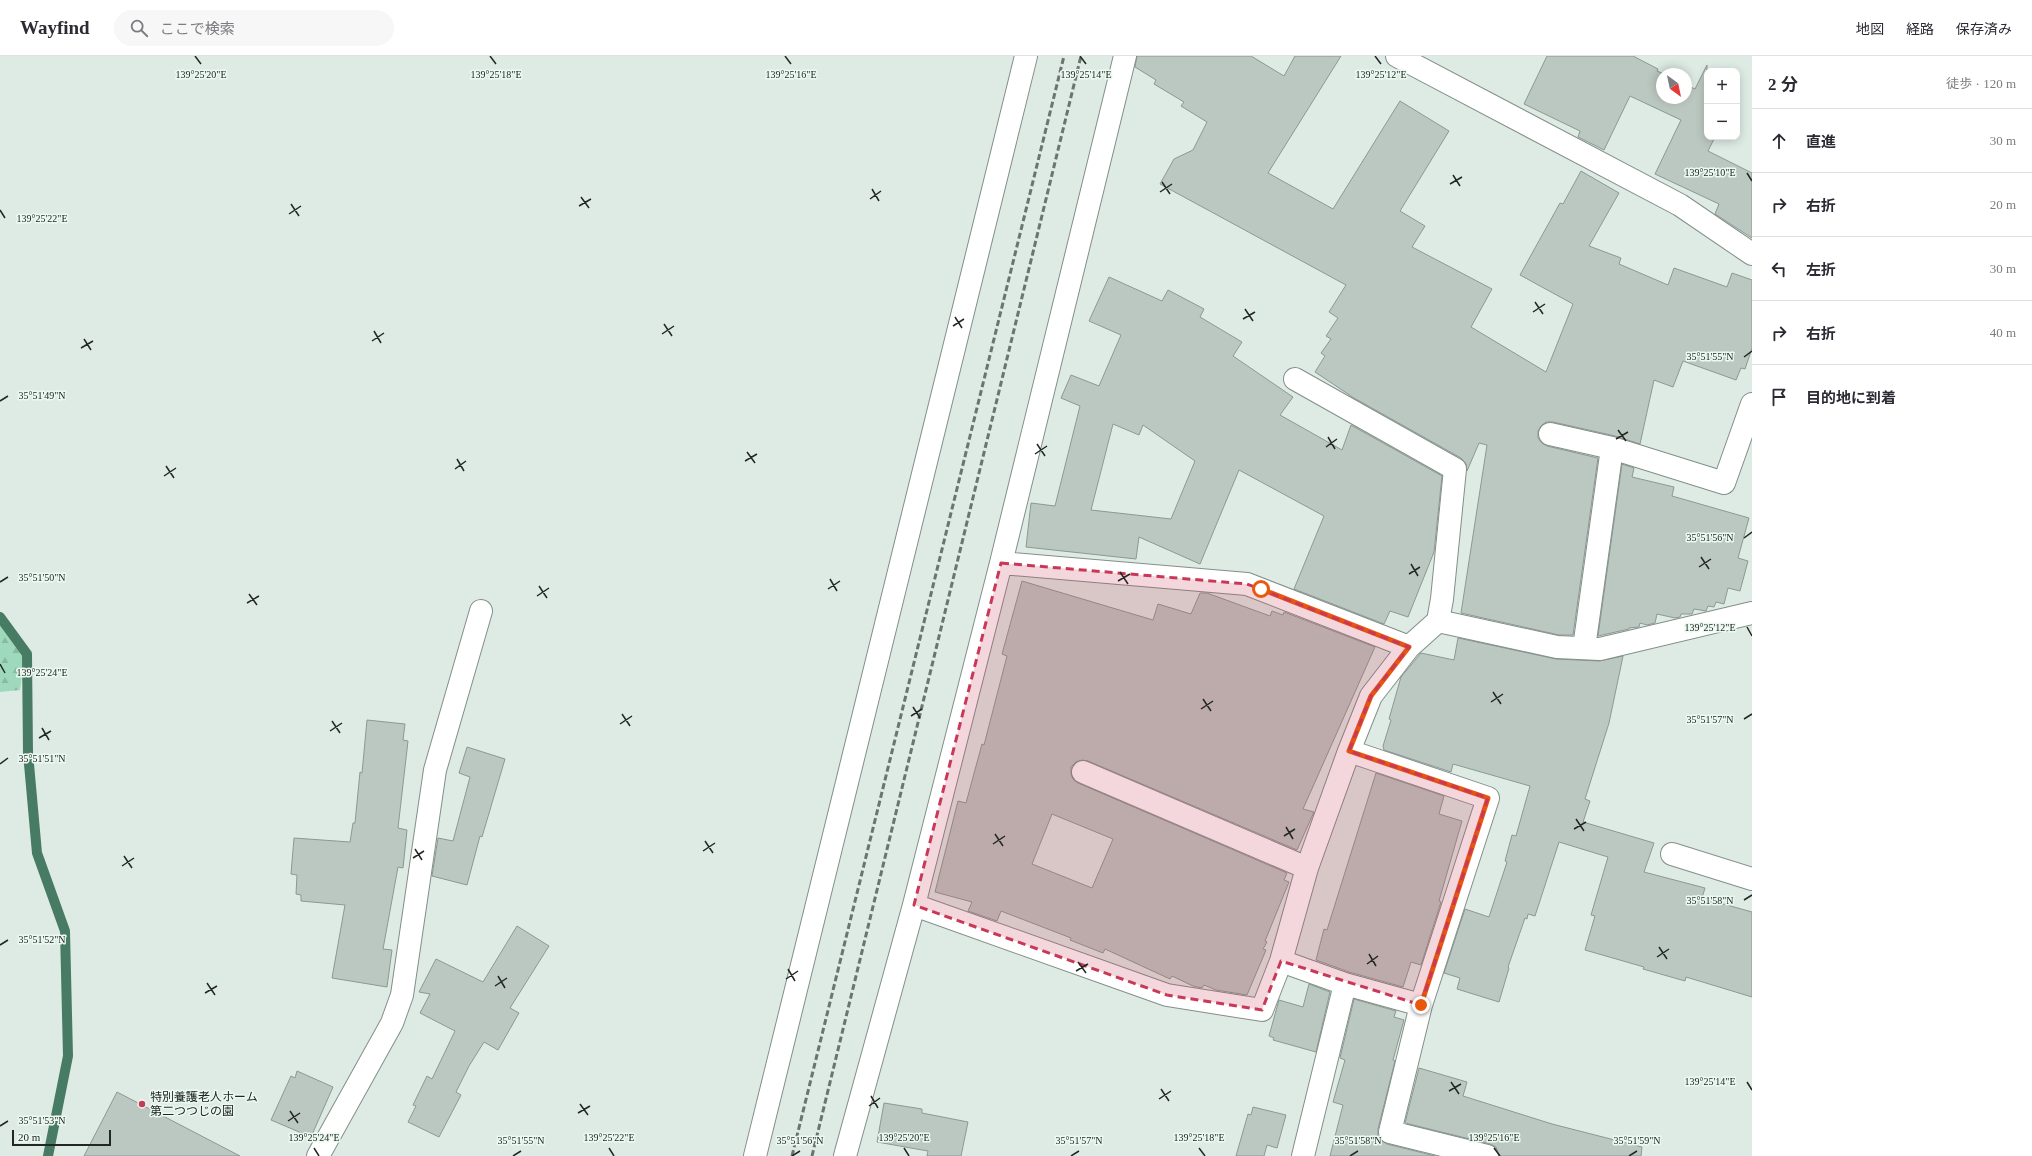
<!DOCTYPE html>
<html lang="ja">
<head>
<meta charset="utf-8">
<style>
	:root { --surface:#fff; --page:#f7f7f7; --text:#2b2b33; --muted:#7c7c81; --line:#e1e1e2 }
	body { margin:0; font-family:"Times New Roman","Noto Sans JP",serif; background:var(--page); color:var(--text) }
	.controls { position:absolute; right:12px; top:12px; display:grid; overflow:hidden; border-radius:8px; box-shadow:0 2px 10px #0003 }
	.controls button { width:36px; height:36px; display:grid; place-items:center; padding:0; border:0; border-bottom:1px solid var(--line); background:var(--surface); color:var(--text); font:20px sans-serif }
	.compass { position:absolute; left:1656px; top:12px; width:36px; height:36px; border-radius:50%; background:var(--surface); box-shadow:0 2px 10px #0003; rotate:147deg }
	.scale { position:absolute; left:12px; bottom:10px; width:99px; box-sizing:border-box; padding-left:4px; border:2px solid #222724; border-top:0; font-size:11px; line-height:14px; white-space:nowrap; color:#222724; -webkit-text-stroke:3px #ebf9f1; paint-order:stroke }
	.stop { position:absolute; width:12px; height:12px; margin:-9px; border:3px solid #ea580c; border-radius:50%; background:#fff }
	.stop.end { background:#ea580c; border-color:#fff; box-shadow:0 1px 4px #0008 }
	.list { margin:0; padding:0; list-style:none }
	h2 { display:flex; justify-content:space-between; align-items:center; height:52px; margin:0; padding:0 16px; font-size:17px }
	h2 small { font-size:13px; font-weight:400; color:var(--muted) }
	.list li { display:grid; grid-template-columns:26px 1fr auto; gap:12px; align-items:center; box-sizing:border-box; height:64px; padding:0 16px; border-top:1px solid var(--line) }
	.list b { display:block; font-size:15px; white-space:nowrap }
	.list em { font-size:13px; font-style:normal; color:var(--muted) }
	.icon { flex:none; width:22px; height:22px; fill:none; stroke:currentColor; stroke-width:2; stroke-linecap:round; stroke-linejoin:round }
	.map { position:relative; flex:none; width:1752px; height:1100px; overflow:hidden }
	header { display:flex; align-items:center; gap:24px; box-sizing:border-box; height:56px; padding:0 20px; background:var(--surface); border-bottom:1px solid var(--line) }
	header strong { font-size:19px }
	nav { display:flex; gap:22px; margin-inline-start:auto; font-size:14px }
	.search { width:280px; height:36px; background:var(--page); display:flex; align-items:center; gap:10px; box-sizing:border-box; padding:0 14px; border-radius:22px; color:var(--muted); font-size:15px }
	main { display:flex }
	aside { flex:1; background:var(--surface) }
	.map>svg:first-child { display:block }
	.forest { fill:url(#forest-firs) }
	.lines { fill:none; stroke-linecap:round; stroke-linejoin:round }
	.stream { stroke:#477b64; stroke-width:10 }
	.building { fill:#bbc8c1; stroke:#8c9892; fill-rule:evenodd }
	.street-casing { stroke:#838f89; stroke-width:24 }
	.street { stroke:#fff; stroke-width:22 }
	.rail { stroke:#6c7470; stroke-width:3; stroke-dasharray:6 3; stroke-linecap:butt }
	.route { stroke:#ea580c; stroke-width:5 }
	.marked { fill:#c93957; fill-opacity:0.2; stroke:#c93957; stroke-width:3; stroke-dasharray:8 5; stroke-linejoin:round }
	.ticks { fill:none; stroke:#222724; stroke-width:1.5 }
	.poi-dot { fill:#c93957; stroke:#ebf9f1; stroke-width:1.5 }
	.labels { text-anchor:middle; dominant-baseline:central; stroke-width:3; stroke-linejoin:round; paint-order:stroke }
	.poi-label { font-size:12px; fill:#222724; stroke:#ebf9f1; text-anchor:start }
	.ticks-label { font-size:10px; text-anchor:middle; fill:#222724; stroke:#ebf9f1; stroke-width:3; stroke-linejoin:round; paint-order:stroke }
</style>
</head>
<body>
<header>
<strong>Wayfind</strong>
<div class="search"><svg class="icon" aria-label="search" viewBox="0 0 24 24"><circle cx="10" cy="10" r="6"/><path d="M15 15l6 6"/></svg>ここで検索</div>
<nav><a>地図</a><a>経路</a><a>保存済み</a></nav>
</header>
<main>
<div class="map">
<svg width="1752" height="1100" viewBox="0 0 1752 1100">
	<defs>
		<pattern id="forest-firs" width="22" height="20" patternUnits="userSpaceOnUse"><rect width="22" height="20" fill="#9ed9bc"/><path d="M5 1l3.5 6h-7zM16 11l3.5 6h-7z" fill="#88baa1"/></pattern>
	</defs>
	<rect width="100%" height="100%" fill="#deebe4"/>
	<path class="forest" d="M 0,564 L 25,599 L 20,634 L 0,636 Z"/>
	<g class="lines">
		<path class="stream" d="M 0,561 L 27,598 L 28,697 L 37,797 L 65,875 L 68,1000 L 48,1100"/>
	</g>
	<path class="building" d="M 1137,0 L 1251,0 L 1284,20 L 1295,0 L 1341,0 L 1268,117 L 1333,153 L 1400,45 L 1449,75 L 1400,155 L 1425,170 L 1412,191 L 1492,233 L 1471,271 L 1546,316 L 1573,248 L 1520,219 L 1560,147 L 1563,148 L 1581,115 L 1619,137 L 1589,190 L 1621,202 L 1619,208 L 1668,229 L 1674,212 L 1727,231 L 1732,217 L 1752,224 L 1752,292 L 1745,313 L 1741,312 L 1736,324 L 1683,305 L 1673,331 L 1654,324 L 1640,388 L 1615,380 L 1553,366 L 1546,366 L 1541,370 L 1538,375 L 1538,382 L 1542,387 L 1547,390 L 1598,402 L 1573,579 L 1559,579 L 1461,557 L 1487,389 L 1479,387 L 1467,415 L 1466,408 L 1461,402 L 1354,342 L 1315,316 L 1325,300 L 1321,297 L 1331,283 L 1326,280 L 1338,262 L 1329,256 L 1346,229 L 1160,128 L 1174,103 L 1193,94 L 1207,66 L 1181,50 L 1184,46 L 1154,28 L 1156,24 L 1135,11 Z
		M 1547,0 L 1633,0 L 1658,13 L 1657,15 L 1664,18 L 1662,18 L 1662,42 L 1686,42 L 1686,29 L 1695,33 L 1707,9 L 1707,81 L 1715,81 L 1708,95 L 1752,117 L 1752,182 L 1715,158 L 1719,148 L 1655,118 L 1681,64 L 1630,40 L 1604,94 L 1578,81 L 1580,75 L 1524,48 Z
		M 1109,221 L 1162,245 L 1168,234 L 1204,253 L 1200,261 L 1242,286 L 1233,300 L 1293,341 L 1280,359 L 1342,394 L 1351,369 L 1442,420 L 1434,496 L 1408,561 L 1390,555 L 1384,568 L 1294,533 L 1324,460 L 1239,414 L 1200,508 L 1139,481 L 1136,503 L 1026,491 L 1031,447 L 1055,450 L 1080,350 L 1061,342 L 1071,319 L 1099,330 L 1121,279 L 1089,265 ZM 1113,368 L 1139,379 L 1143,369 L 1195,405 L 1171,463 L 1091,454 Z
		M 1622,408 L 1634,412 L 1632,421 L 1674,431 L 1672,440 L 1749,462 L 1738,502 L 1748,505 L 1740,535 L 1728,532 L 1724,548 L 1716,546 L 1714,551 L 1708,550 L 1706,555 L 1694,553 L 1692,558 L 1681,558 L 1680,561 L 1675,562 L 1657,558 L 1655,567 L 1647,569 L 1640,567 L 1639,571 L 1629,572 L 1629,573 L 1598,580 Z
		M 1022,525 L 1153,564 L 1158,548 L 1191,558 L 1200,537 L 1207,537 L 1270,560 L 1272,555 L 1283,559 L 1284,556 L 1375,591 L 1303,753 L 1314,756 L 1297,794 L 1088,705 L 1082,704 L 1076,706 L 1071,711 L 1071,718 L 1073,723 L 1078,727 L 1287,817 L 1284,824 L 1289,826 L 1265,885 L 1267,886 L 1263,893 L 1266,894 L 1247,939 L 1216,934 L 1204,929 L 1202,932 L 1193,930 L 1172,920 L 1170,923 L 1105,893 L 1103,897 L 1070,884 L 1071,882 L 1001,855 L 997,865 L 968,855 L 972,846 L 935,836 L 958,745 L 966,747 L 982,688 L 984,689 L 1007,600 L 1002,598 ZM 1052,758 L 1113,783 L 1092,832 L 1032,808 Z
		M 1458,582 L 1556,603 L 1599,605 L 1623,600 L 1609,667 L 1585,743 L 1590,745 L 1583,766 L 1654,787 L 1644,816 L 1705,832 L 1702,842 L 1752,856 L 1752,941 L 1686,921 L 1685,925 L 1643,913 L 1644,911 L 1585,894 L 1595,860 L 1591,859 L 1608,801 L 1559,786 L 1535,860 L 1528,858 L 1527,863 L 1525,862 L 1508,911 L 1509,912 L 1499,946 L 1457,933 L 1460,922 L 1444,917 L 1465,853 L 1489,861 L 1507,806 L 1505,805 L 1512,779 L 1516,780 L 1530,730 L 1453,708 L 1451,716 L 1384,694 L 1383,690 L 1391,664 L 1389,663 L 1401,621 L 1421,597 L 1454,604 Z
		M 367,664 L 405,668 L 403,684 L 408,685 L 398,772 L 407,774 L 403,812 L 398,811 L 383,893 L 392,894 L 387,931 L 332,922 L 345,849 L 301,845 L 301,839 L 296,838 L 297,819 L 291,818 L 294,782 L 350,786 L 353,767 L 355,767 L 360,716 L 362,717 Z
		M 467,691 L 505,703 L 482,781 L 480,780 L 467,829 L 432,820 L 438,782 L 453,785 L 470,721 L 459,717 Z
		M 1376,717 L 1444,740 L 1439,758 L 1462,765 L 1439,845 L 1441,846 L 1421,909 L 1411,906 L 1403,931 L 1349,916 L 1316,904 L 1324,873 L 1327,874 Z
		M 517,870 L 549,890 L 510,952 L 519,957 L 498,994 L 484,986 L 469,1010 L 456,1036 L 461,1039 L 439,1081 L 408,1066 L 416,1050 L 413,1049 L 427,1020 L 432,1023 L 455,975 L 420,957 L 430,938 L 419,936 L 436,903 L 483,926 Z
		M 1309,928 L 1330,936 L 1316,996 L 1273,984 L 1274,982 L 1269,980 L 1279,944 L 1303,951 Z
		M 1354,943 L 1396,955 L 1394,961 L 1404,964 L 1393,1004 L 1395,1005 L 1378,1073 L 1378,1080 L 1382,1085 L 1387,1088 L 1435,1100 L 1330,1100 L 1343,1049 L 1333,1046 L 1345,1004 L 1340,1002 Z
		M 1419,1012 L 1467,1026 L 1463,1040 L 1552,1068 L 1642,1091 L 1641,1100 L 1499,1100 L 1496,1091 L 1490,1088 L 1405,1067 Z
		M 297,1015 L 333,1031 L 311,1081 L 271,1064 L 291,1020 L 295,1022 Z
		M 117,1036 L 240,1100 L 84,1100 Z
		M 884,1047 L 922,1053 L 922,1057 L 968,1066 L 961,1100 L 927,1100 L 928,1095 L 877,1086 Z
		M 1253,1051 L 1286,1059 L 1277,1092 L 1267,1089 L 1264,1100 L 1236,1100 L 1248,1058 L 1251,1059 Z"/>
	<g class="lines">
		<g class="street-casing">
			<path id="street" d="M 1397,0 L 1680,149 L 1752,198
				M 1550,378 L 1612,392
				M 1001,507 L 1247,528 L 1409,591
				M 1438,565 L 1557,591 L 1600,593 L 1752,557
				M 1584,592 L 1612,392 L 1724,427 L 1752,348
				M 1349,695 L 1488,742 L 1421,949 L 1390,1076 L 1487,1100
				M 1083,716 L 1307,812
				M 1672,798 L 1752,823
				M 914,849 L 1167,939 L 1262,954 L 1281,905 L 1307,812 L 1349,695 L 1371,640 L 1409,591 L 1438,565 L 1442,543 L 1455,413 L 1295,323
				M 1281,905 L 1345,928 L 1303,1100
				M 1345,928 L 1421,949
				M 318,1100 L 392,967 L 402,939 L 435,714 L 481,555
				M 755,1100 L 1026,0
				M 845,1100 L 914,849 L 1001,507 L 1125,0"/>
		</g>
		<use href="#street" class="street"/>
		<path class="rail" d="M 792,1100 L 1064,0
			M 812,1100 L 1081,0"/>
	</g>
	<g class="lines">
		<path class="route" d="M 1261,533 L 1409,591 L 1371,640 L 1349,695 L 1488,742 L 1421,949"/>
	</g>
	<path class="marked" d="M 1001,507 L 1247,528 L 1409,591 L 1371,640 L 1349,695 L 1488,742 L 1421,949 L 1281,905 L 1262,954 L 1167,939 L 914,849 Z"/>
	<path class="ticks" d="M 195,0 L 201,8M 490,0 L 496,8M 785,0 L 791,8M 1080,0 L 1086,8M 1375,0 L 1381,8M 1747,117 L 1752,125M 1453,119 L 1460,130M 1162,126 L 1170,138M 1450,128 L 1462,121M 872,133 L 879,145M 1160,136 L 1172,128M 581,141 L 589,152M 870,143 L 881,135M 291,148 L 299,160M 579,150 L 591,143M 0,154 L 5,162M 289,158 L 301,150M 1535,246 L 1543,258M 1245,253 L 1253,265M 1533,256 L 1545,248M 955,261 L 962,272M 1243,263 L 1255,256M 664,268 L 672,280M 953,270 L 964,263M 374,275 L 381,287M 662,278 L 674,270M 84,283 L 91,294M 372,285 L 384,277M 81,292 L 93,285M 1744,301 L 1752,295M 0,345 L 8,340M 1618,374 L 1626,385M 1328,381 L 1335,393M 1616,383 L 1628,376M 1037,388 L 1045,400M 1326,391 L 1337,383M 747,396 L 755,407M 1035,398 L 1047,390M 457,403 L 464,415M 745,405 L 757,398M 166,410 L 174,422M 455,413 L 466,405M 164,420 L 176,412M 1744,482 L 1752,476M 1701,501 L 1709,513M 1411,508 L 1418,520M 1699,511 L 1711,503M 1120,516 L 1128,528M 1409,518 L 1420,511M 830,523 L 837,535M 1118,525 L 1130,518M 0,526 L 8,521M 539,530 L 547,542M 828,533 L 840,525M 249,538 L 257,549M 537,540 L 549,532M 247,547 L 259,540M 1747,571 L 1752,580M 0,608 L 5,617M 1493,636 L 1501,648M 1203,643 L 1211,655M 1491,646 L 1503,638M 913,651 L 920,662M 1201,653 L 1213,645M 622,658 L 630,670M 911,660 L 922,653M 1744,663 L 1752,658M 332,665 L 340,677M 620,668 L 632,660M 42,672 L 49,684M 330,675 L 342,667M 39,682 L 51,675M 0,708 L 8,702M 1576,763 L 1584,775M 1286,771 L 1293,783M 1574,773 L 1586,766M 995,778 L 1003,790M 1284,780 L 1295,773M 705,785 L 713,797M 993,788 L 1005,780M 415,793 L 422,804M 703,795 L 715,787M 124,800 L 132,812M 413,802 L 424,795M 122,810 L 134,802M 1744,844 L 1752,839M 0,889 L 8,884M 1659,891 L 1667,903M 1369,898 L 1376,910M 1657,901 L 1669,893M 1078,906 L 1086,917M 1367,908 L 1378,900M 788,913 L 795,925M 1076,915 L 1088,908M 498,920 L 505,932M 786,923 L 798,915M 207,927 L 215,939M 495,930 L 507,922M 205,937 L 217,930M 1451,1026 L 1459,1038M 1747,1026 L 1752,1034M 1161,1033 L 1169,1045M 1449,1035 L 1461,1028M 871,1040 L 878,1052M 1159,1043 L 1171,1035M 580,1048 L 588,1059M 869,1050 L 880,1042M 290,1055 L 298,1067M 578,1057 L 590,1050M 288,1065 L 300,1057M 0,1070 L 8,1065M 314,1092 L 319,1100M 609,1092 L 614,1100M 904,1092 L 909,1100M 1199,1092 L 1205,1100M 1494,1092 L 1500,1100M 513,1100 L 521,1095M 792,1100 L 800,1095M 1071,1100 L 1079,1095M 1350,1100 L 1358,1095M 1629,1100 L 1637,1095"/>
	<circle class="poi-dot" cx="142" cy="1048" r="4"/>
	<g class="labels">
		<g class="poi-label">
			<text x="150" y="1041">特別養護老人ホーム<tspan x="150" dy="14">第二つつじの園</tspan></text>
		</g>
	</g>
	<g class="ticks-label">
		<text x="201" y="22">139°25'20"E</text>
		<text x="496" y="22">139°25'18"E</text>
		<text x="791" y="22">139°25'16"E</text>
		<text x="1086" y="22">139°25'14"E</text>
		<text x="1381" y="22">139°25'12"E</text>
		<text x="1710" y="120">139°25'10"E</text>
		<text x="42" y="166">139°25'22"E</text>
		<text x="1710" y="304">35°51'55"N</text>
		<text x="42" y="343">35°51'49"N</text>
		<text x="1710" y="485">35°51'56"N</text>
		<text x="42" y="525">35°51'50"N</text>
		<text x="1710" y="575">139°25'12"E</text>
		<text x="42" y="620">139°25'24"E</text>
		<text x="1710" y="667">35°51'57"N</text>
		<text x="42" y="706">35°51'51"N</text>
		<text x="1710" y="848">35°51'58"N</text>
		<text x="42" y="887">35°51'52"N</text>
		<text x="1710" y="1029">139°25'14"E</text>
		<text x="42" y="1068">35°51'53"N</text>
		<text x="314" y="1085">139°25'24"E</text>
		<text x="609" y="1085">139°25'22"E</text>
		<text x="904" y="1085">139°25'20"E</text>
		<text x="1199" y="1085">139°25'18"E</text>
		<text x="1494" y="1085">139°25'16"E</text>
		<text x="521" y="1088">35°51'55"N</text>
		<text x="800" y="1088">35°51'56"N</text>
		<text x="1079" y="1088">35°51'57"N</text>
		<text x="1358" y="1088">35°51'58"N</text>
		<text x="1637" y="1088">35°51'59"N</text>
	</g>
</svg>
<div class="controls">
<button>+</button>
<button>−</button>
</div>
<svg class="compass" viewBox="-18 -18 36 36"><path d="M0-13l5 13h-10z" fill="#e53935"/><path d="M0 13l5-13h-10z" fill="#7c7c81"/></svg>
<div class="scale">20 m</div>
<div class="stop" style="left:1261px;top:533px"></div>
<div class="stop end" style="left:1421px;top:949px"></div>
</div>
<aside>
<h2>2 分<small>徒歩 · 120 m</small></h2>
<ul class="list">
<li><svg class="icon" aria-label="ahead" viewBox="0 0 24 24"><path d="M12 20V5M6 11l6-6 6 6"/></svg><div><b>直進</b></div><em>30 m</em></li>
<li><svg class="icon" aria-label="right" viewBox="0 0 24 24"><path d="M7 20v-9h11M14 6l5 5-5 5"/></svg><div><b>右折</b></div><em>20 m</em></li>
<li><svg class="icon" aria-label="left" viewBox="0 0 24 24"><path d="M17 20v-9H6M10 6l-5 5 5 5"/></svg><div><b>左折</b></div><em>30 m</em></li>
<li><svg class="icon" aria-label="right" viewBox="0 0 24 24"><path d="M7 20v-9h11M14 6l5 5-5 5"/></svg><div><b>右折</b></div><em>40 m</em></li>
<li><svg class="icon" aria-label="arrive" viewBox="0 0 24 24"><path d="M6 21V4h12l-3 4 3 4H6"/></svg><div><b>目的地に到着</b></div></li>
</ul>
</aside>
</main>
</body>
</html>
